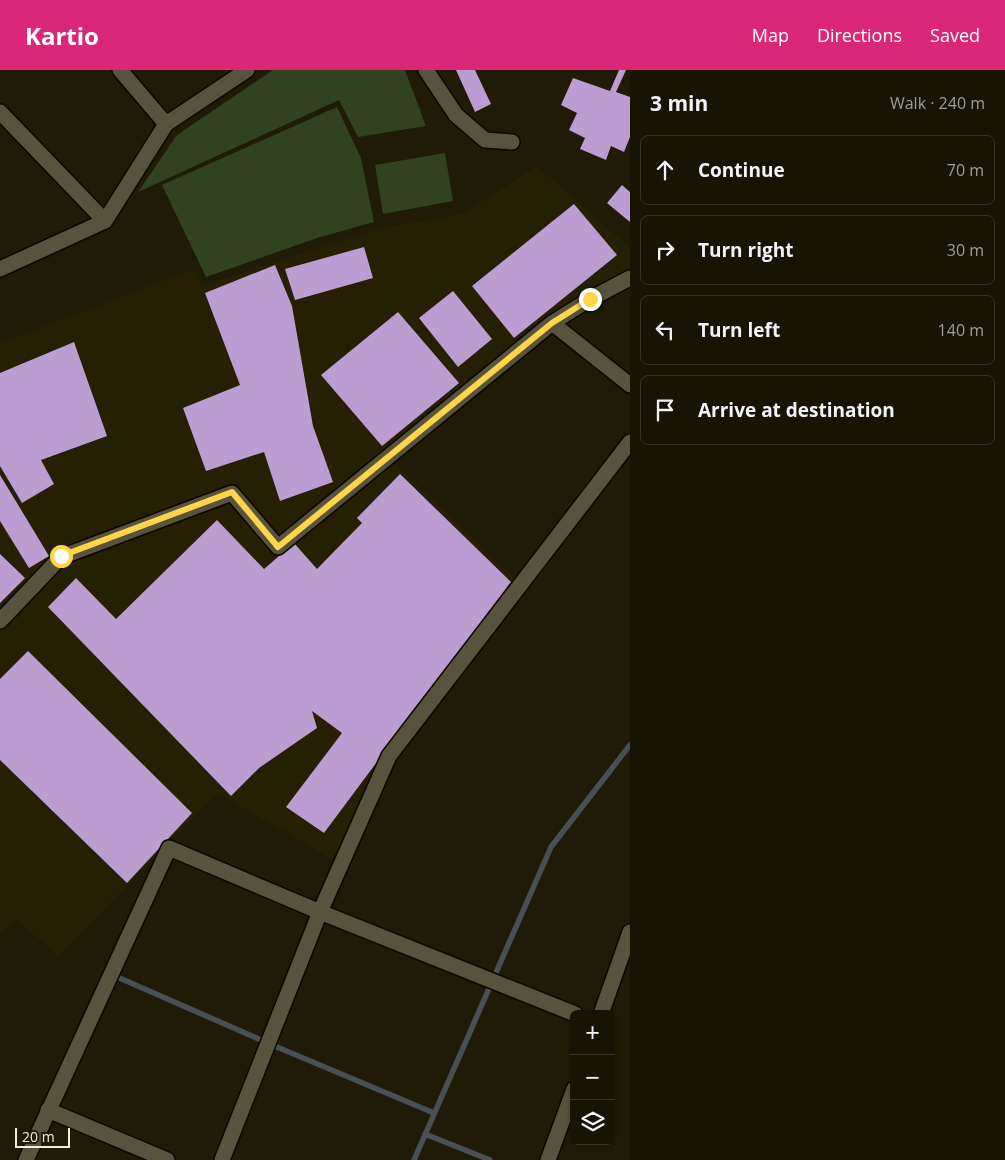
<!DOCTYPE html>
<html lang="en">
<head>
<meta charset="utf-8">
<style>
	:root { --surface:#171404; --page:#201d0e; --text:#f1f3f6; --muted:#9e9e9a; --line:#363326; --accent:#db2777 }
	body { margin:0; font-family:"Open Sans",sans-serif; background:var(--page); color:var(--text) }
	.controls { position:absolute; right:15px; bottom:15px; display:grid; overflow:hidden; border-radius:8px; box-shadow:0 1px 4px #0004 }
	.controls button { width:45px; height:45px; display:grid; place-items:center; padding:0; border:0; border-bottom:1px solid var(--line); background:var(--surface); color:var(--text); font:25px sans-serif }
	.scale { position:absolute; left:15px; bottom:12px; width:55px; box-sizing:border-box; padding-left:5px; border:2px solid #efede0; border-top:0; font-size:14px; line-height:18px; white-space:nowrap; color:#efede0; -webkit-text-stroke:4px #1f1b06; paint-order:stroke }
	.stop { position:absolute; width:15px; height:15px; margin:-11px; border:4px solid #ffd54a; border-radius:50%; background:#fff }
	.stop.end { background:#ffd54a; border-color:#fff; box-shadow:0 1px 5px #0008 }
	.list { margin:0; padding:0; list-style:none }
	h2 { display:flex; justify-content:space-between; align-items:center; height:65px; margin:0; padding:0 20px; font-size:21px }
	h2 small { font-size:16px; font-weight:400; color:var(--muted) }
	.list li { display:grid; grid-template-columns:32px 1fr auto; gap:15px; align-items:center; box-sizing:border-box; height:70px; margin:0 10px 10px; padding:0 10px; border:1px solid var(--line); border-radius:8px }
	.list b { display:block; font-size:19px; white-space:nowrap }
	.list em { font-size:16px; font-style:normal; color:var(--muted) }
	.icon { flex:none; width:28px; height:28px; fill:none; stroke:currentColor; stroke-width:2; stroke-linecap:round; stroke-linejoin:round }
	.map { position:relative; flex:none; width:630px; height:1090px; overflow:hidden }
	header { display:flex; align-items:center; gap:30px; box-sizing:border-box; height:70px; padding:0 25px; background:var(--accent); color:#fff }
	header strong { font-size:24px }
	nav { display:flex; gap:28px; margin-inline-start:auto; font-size:18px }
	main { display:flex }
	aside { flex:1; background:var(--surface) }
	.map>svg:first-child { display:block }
	.built { fill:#252003 }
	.green { fill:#304220 }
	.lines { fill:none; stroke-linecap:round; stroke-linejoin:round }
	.stream { stroke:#485054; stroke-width:5.5 }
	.building { fill:#bb9dd2 }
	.minor-casing { stroke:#090600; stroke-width:18 }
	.minor { stroke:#57533c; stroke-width:15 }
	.route { stroke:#ffd54a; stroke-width:6 }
</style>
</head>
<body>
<header>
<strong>Kartio</strong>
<nav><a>Map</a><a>Directions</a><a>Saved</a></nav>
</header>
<main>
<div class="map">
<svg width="630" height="1090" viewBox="0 0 630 1090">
	<rect width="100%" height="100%" fill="#1f1b06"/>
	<path class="built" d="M 537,96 L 630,178 L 630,201 L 386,385 L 515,509 L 382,689 L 333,790 L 218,723 L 58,886 L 17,850 L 0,863 L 0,273 L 194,199 L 202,216 L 380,158 L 462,144 Z"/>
	<path class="green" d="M 273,0 L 405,0 L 426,56 L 358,67 L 339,30 L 138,122 L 177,65 Z
		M 337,37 L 361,88 L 374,152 L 317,168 L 206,207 L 162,115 Z
		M 445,83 L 453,131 L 383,144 L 375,95 Z"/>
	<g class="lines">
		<path class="stream" d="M 115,906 L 277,977 L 434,1043
			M 425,1064 L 490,1090
			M 414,1090 L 551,777 L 630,675"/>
	</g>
	<path class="building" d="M 456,0 L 475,0 L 491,34 L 475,42 Z
		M 619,0 L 626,0 L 616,22 L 630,27 L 630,67 L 624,82 L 611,76 L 606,90 L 580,79 L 585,68 L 569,60 L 577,43 L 561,35 L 573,8 L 610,21 Z
		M 622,115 L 630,122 L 630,152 L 607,133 Z
		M 574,134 L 617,185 L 514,268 L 472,216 Z
		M 364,177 L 373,208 L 295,230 L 285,199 Z
		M 275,195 L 292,236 L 313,356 L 333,412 L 280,431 L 264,382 L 206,401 L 183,338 L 240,315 L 205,223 Z
		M 453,221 L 492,269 L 458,297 L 419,248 Z
		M 398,242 L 459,313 L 382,376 L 321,305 Z
		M 74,272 L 107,366 L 41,390 L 54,414 L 22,433 L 0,396 L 0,303 Z
		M 400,404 L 511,512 L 324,763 L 286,737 L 342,663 L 312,641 L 317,658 L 259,698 L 231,726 L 48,537 L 76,508 L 116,549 L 217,450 L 264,499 L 294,473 L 317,499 L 362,453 L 357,448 Z
		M 0,405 L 49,486 L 29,498 L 0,451 Z
		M 0,484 L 25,508 L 0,533 Z
		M 28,581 L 192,743 L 127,813 L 0,690 L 0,609 Z"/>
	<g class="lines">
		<g class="minor-casing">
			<path id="minor" d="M 120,0 L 166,54
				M 426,0 L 456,45 L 485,70 L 512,72
				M 0,42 L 105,151
				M 0,199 L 105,151 L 166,54 L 247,0
				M 552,253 L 630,315
				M 0,551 L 61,487 L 232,423 L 278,477 L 552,253 L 590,229 L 630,208
				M 601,944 L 630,862
				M 48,1040 L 167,1090
				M 26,1090 L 169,778 L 320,842 L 575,944
				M 222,1090 L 320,842 L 389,686 L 630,372
				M 548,1090 L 574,1019"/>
		</g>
		<use href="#minor" class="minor"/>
	</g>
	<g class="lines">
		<path class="route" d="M 61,486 L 232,422 L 278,477 L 552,253 L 590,229"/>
	</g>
</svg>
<div class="controls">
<button>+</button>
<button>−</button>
<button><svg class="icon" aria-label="layers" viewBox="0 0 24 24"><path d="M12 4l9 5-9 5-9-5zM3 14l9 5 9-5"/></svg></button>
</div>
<div class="scale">20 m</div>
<div class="stop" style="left:61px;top:486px"></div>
<div class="stop end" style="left:590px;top:229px"></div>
</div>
<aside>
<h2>3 min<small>Walk · 240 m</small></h2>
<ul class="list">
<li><svg class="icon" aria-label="ahead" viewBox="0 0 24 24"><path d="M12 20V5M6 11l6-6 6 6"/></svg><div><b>Continue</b></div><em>70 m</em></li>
<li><svg class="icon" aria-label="right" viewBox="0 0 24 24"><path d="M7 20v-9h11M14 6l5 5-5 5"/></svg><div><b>Turn right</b></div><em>30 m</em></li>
<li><svg class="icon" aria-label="left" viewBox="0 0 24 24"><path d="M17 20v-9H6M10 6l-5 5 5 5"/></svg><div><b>Turn left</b></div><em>140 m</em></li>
<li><svg class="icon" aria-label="arrive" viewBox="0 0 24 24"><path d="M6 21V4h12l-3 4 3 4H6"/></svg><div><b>Arrive at destination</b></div></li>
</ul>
</aside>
</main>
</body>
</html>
